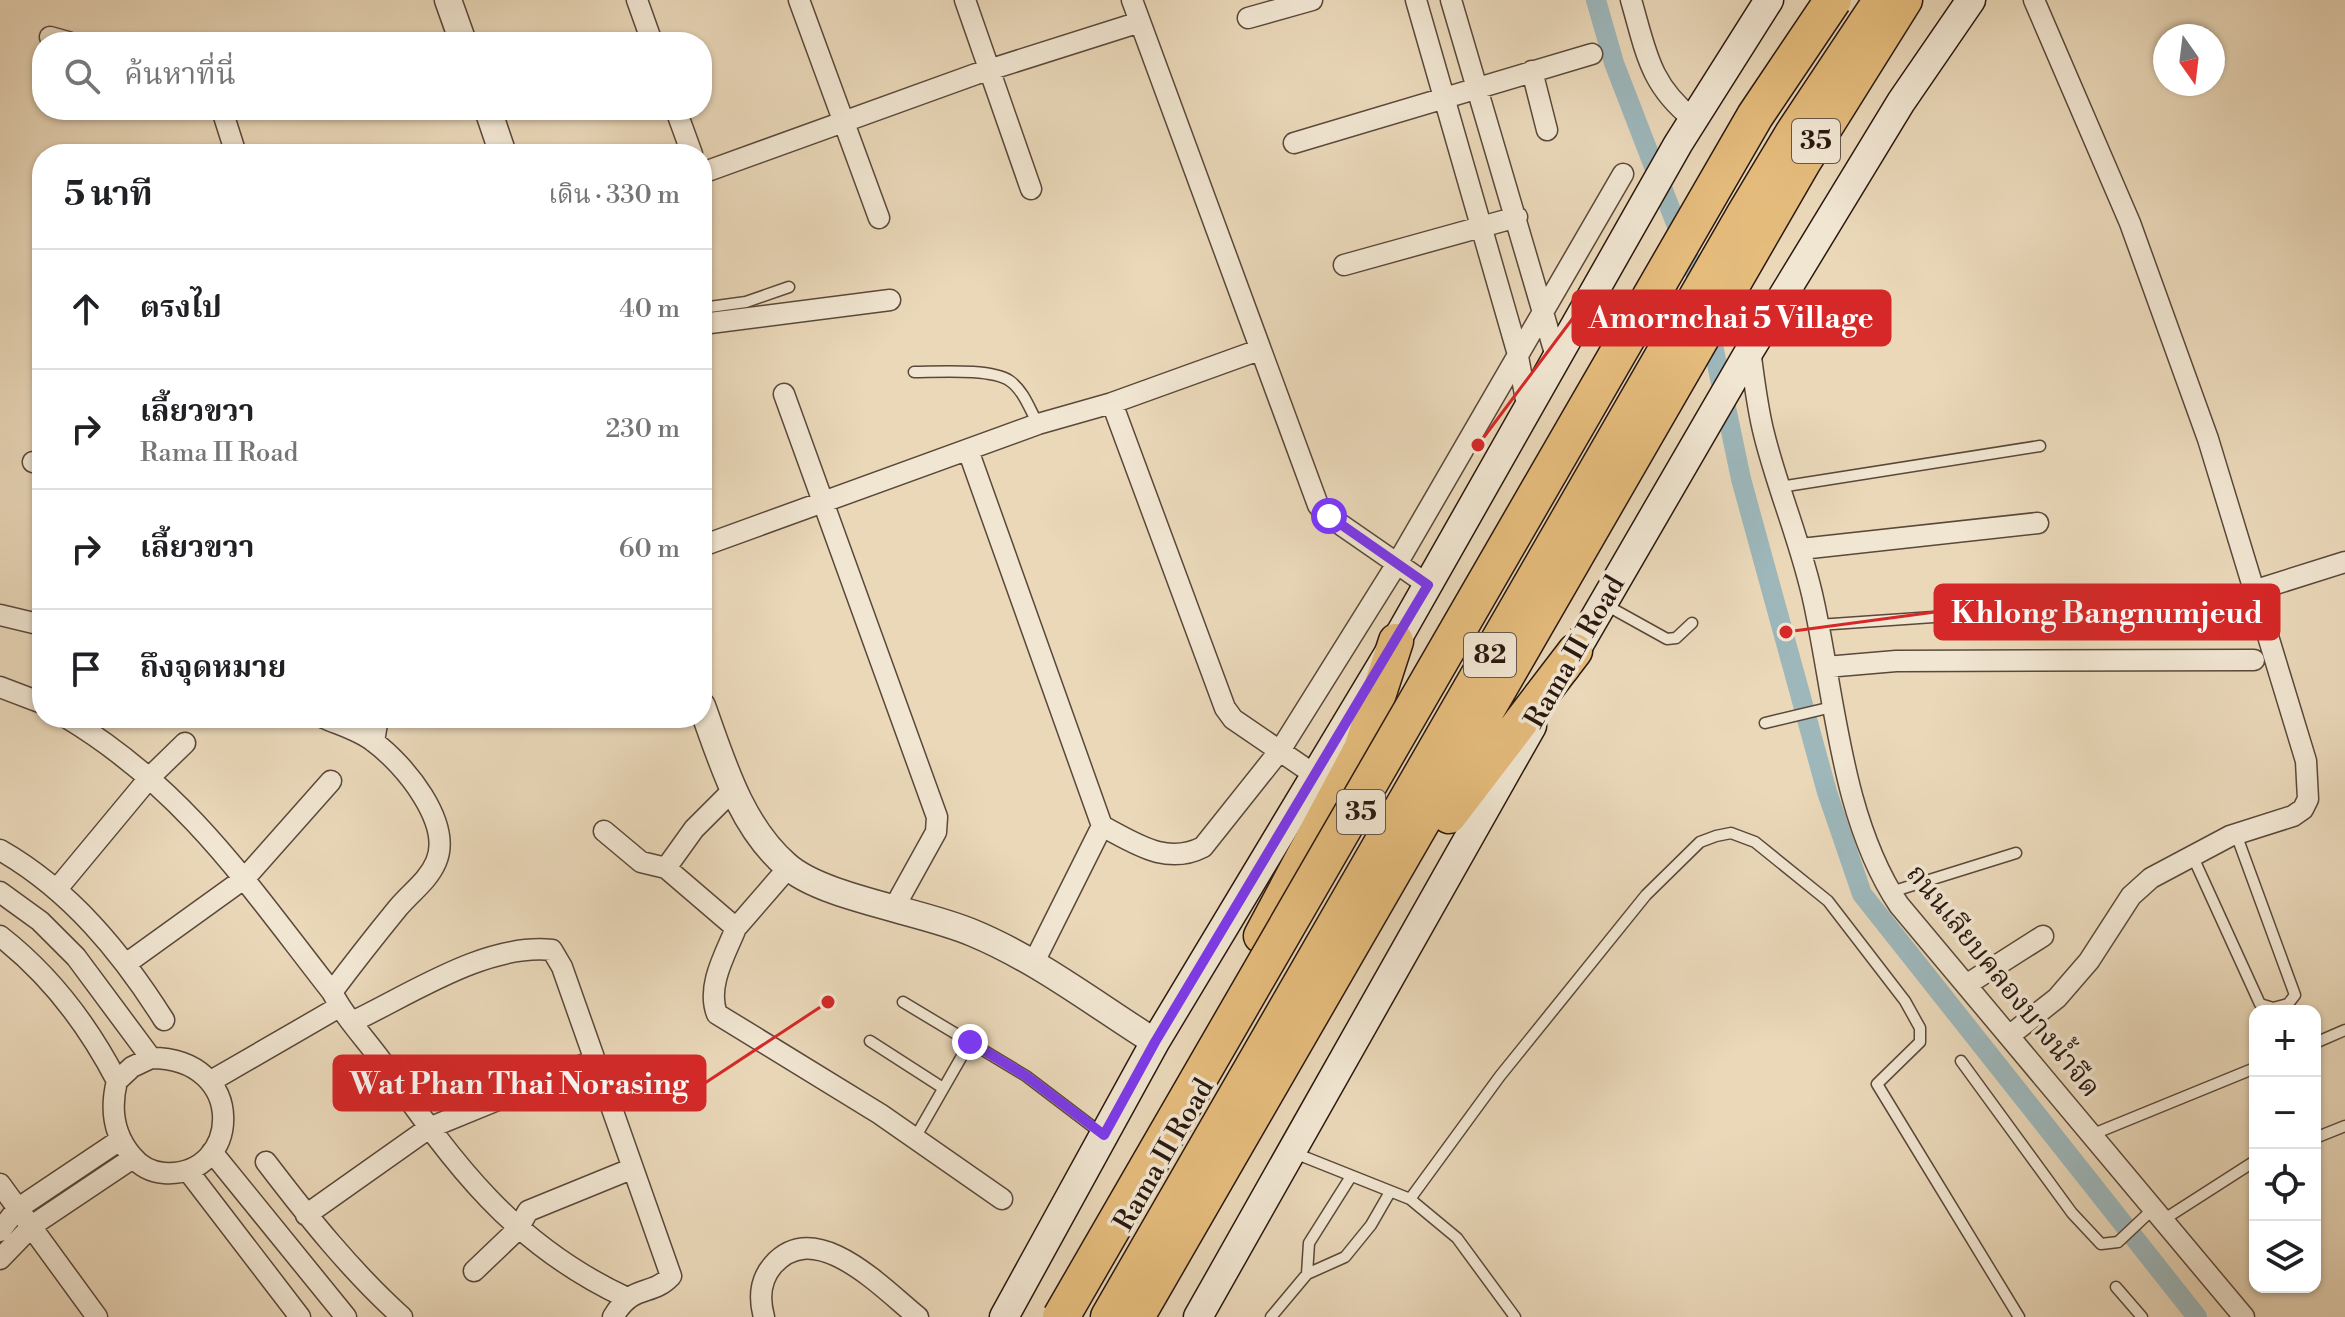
<!DOCTYPE html>
<html lang="th">
<head>
<meta charset="utf-8">
<style>
	:root { --surface:#fff; --page:#f6f6f6; --text:#202124; --muted:#757577; --line:#e0e0e0 }
	body { margin:0; font-family:"Libre Bodoni","Noto Serif Thai",serif; background:var(--page); color:var(--text) }
	.controls { position:absolute; right:24px; bottom:24px; display:grid; overflow:hidden; border-radius:16px; box-shadow:0 2px 6px #0004 }
	.controls button { width:72px; height:72px; display:grid; place-items:center; padding:0; border:0; border-bottom:2px solid var(--line); background:var(--surface); color:var(--text); font:40px sans-serif }
	.compass { position:absolute; left:2153px; top:24px; width:72px; height:72px; border-radius:50%; background:var(--surface); box-shadow:0 2px 6px #0004; rotate:166deg }
	.stop { position:absolute; width:24px; height:24px; margin:-18px; border:6px solid #7c3aed; border-radius:50%; background:#fff }
	.stop.end { background:#7c3aed; border-color:#fff; box-shadow:0 2px 8px #0008 }
	.list { margin:0; padding:0; list-style:none }
	h2 { display:flex; justify-content:space-between; align-items:center; height:104px; margin:0; padding:0 32px; font-size:34px }
	h2 small { font-size:26px; font-weight:400; color:var(--muted) }
	.list li { display:grid; grid-template-columns:52px 1fr auto; gap:24px; align-items:center; box-sizing:border-box; height:120px; padding:0 32px; border-top:2px solid var(--line) }
	.list b { display:block; font-size:30px; white-space:nowrap }
	.list p { margin:0; font-size:26px; white-space:nowrap; color:var(--muted) }
	.list em { font-size:26px; font-style:normal; color:var(--muted) }
	.icon { flex:none; width:44px; height:44px; fill:none; stroke:currentColor; stroke-width:2; stroke-linecap:round; stroke-linejoin:round }
	.map { position:relative; flex:none; width:2345px; height:1317px; overflow:hidden }
	.search { position:absolute; background:var(--surface); box-shadow:0 2px 6px #0004; left:32px; top:32px; width:680px; height:88px; display:flex; align-items:center; gap:20px; box-sizing:border-box; padding:0 28px; border-radius:32px; color:var(--muted); font-size:30px }
	.panel { position:absolute; background:var(--surface); box-shadow:0 2px 6px #0004; left:32px; top:144px; width:680px; height:584px; border-radius:32px }
	.map>svg:first-child { display:block }
	.lines { fill:none; stroke-linecap:round; stroke-linejoin:round }
	.canal { stroke:#9db7bb; stroke-width:20 }
	.service-casing { stroke:#5a483a; stroke-width:13 }
	.minor-casing { stroke:#5a483a; stroke-width:23 }
	.tertiary-casing { stroke:#5a483a; stroke-width:29 }
	.secondary-casing { stroke:#2a180f; stroke-width:31 }
	.trunk-casing { stroke:#2a180f; stroke-width:37 }
	.motorway-casing { stroke:#2a180f; stroke-width:39 }
	.service { stroke:#f1e6d2; stroke-width:10 }
	.minor { stroke:#f1e6d2; stroke-width:20 }
	.tertiary { stroke:#f1e6d2; stroke-width:26 }
	.secondary { stroke:#f1e6d2; stroke-width:28 }
	.trunk { stroke:#e5bc7c; stroke-width:34 }
	.motorway { stroke:#e5bc7c; stroke-width:36 }
	.motorway-bridge-casing { stroke:#2a180f; stroke-width:39; stroke-linecap:butt }
	.motorway-bridge { stroke:#e5bc7c; stroke-width:36 }
	.route { stroke:#7c3aed; stroke-width:10 }
	.labels { text-anchor:middle; dominant-baseline:central; stroke-width:7; stroke-linejoin:round; paint-order:stroke }
	.shield { fill:#f1e6d2; stroke:#66564a; stroke-width:2 }
	.shield-label { font-size:26px; font-weight:bold; fill:#2a180f }
	.street-label { font-size:28px; fill:#2a180f; stroke:#f1e6d2 }
	.leader { fill:none; stroke:#d62828; stroke-width:3 }
	.callout-dot { fill:#d62828; stroke:#f1e6d2; stroke-width:3 }
	.callout { fill:#d62828; stroke:#d62828; stroke-width:3 }
	.callout-label { font-size:30px; text-anchor:middle; font-weight:bold; fill:#fff }
</style>
</head>
<body>
<div class="map">
<svg width="2345" height="1317" viewBox="0 0 2345 1317">
	<rect width="100%" height="100%" fill="#ead8b9"/>
	<filter id="stains"><feTurbulence type="fractalNoise" baseFrequency=".0025" numOctaves="4"/><feColorMatrix values="0 0 0 0 .2 0 0 0 0 .09 0 0 0 0 .02 0 0 0 .5 -.17"/></filter>
	<radialGradient id="worn" r=".72"><stop offset=".6" stop-color="#630" stop-opacity="0"/><stop offset="1" stop-color="#630" stop-opacity=".3"/></radialGradient>
	<g class="lines">
		<path class="canal" d="M 1596,0 L 1614,63 L 1702,291
			M 1709,326 L 1741,479 L 1827,792 L 1862,894 L 2197,1317"/>
		<g class="service-casing">
			<path id="service" d="M 702,308 L 746,302 L 789,287
				M 914,372 C 937,372 991,368 1010,381 C 1024,391 1030,410 1038,424
				M 1780,487 L 2040,446
				M 1604,604 L 1667,639 L 1676,638 L 1692,623
				M 1818,625 L 2006,612
				M 1765,723 L 1832,707
				M 2192,855 L 2260,1004 L 2273,1008 L 2288,1004 L 2295,995 L 2236,834
				M 1891,892 L 2016,853
				M 903,1002 L 1026,1076 L 1101,1133
				M 870,1041 L 943,1088
				M 2315,1043 L 2345,1030
				M 1961,1061 L 2072,1213 L 2101,1244 L 2118,1242 L 2153,1209
				M 2091,1135 L 2255,1068
				M 915,1138 L 970,1042
				M 2315,1138 L 2345,1126
				M 1292,1152 L 1410,1199 L 1457,1238 L 1515,1317
				M 1410,1199 L 1500,1076 L 1646,895 L 1700,842 L 1716,836 L 1731,833 L 1755,842 L 1828,901 L 1905,1001 L 1920,1028 L 1920,1042 L 1877,1084 L 2019,1317
				M 2163,1220 L 2255,1161
				M 1307,1274 L 1309,1243 L 1350,1178
				M 2116,1287 L 2142,1317
				M 1271,1317 L 1307,1274 L 1345,1257 L 1371,1225 L 1390,1192"/>
		</g>
		<g class="minor-casing">
			<path id="minor" d="M 637,0 L 652,42
				M 799,0 L 879,218
				M 965,0 L 1031,189
				M 1132,0 L 1318,505 L 1324,513 L 1428,585
				M 1416,0 L 1517,351 L 1528,411
				M 1451,0 L 1557,360
				M 1631,0 C 1646,51 1649,84 1693,119
				M 1248,18 L 1312,0
				M 50,37 L 68,42
				M 1532,71 L 1547,130
				M 222,110 L 236,154
				M 676,110 L 692,154
				M 1294,143 L 1592,54
				M 702,173 L 976,74 L 1140,22
				M 1344,265 L 1517,217
				M 702,324 L 890,300
				M 1750,350 C 1754,378 1757,407 1764,434 C 1778,491 1802,545 1814,603 C 1835,700 1842,820 1899,905 L 2244,1317
				M 784,394 L 937,817 L 936,832 L 895,906
				M 1112,403 L 1225,708 L 1233,719 L 1315,775
				M 968,450 L 1102,826 L 1033,964
				M 33,462 L 42,464
				M 702,546 L 1038,424 L 1112,403 L 1259,350
				M 1801,549 L 2038,523
				M 2253,591 L 2345,562
				M 0,615 L 42,625
				M 1826,667 L 1896,661 L 2254,660
				M 0,687 L 42,703
				M 67,718 C 186,790 248,885 332,992 C 345,1019 368,1041 385,1066 C 455,1165 512,1244 625,1297
				M 324,718 C 340,725 361,731 374,742 C 404,764 453,823 436,862 C 428,881 410,893 397,909 C 375,936 353,964 332,992
				M 374,741 L 378,718
				M 734,789 L 694,829 L 666,868 L 736,928 C 726,953 706,986 717,1014 L 880,1114 L 1002,1199
				M 1102,826 C 1135,843 1166,866 1203,847 L 1281,749 L 1398,562 L 1623,174
				M 604,831 L 641,862 L 666,868
				M 0,850 C 70,890 121,952 164,1020
				M 57,889 L 150,777 L 185,743
				M 0,892 L 40,921 L 76,957 L 151,1058
				M 736,928 L 788,868
				M 0,936 C 50,975 88,1025 117,1081
				M 127,963 L 245,878 L 331,781
				M 1966,985 L 2043,936
				M 352,1022 C 411,994 486,943 552,950 L 562,967 L 671,1276 C 650,1298 634,1282 613,1317
				M 2009,1036 L 2057,998 L 2089,961 L 2131,896 L 2151,878 L 2230,836 L 2293,816 L 2303,809 L 2308,799 L 2306,761 L 2208,439 L 2130,223 L 2034,0
				M 151,1058 C 249,1058 241,1178 164,1173 C 151,1172 140,1166 132,1156 C 113,1134 110,1109 117,1081 L 132,1067 Z
				M 211,1081 L 339,1007
				M 212,1152 L 346,1317
				M 266,1162 C 308,1217 351,1271 402,1317
				M 188,1171 L 300,1317
				M 0,1184 L 97,1317
				M 306,1215 L 429,1128 L 595,1060
				M 0,1231 L 17,1209 L 120,1140
				M 0,1259 L 33,1225 L 133,1158
				M 474,1271 L 518,1229 L 528,1211 L 631,1169
				M 764,1317 C 759,1299 760,1280 773,1265 C 816,1216 883,1289 918,1317"/>
		</g>
		<g class="tertiary-casing">
			<path id="tertiary" d="M 448,0 L 463,42
				M 488,110 L 503,154
				M 702,706 C 722,761 740,825 786,865 C 822,898 923,911 973,933 C 1038,960 1096,1005 1155,1042"/>
		</g>
		<g class="secondary-casing">
			<path id="secondary" d="M 1565,669 L 1750,350 L 1901,102 L 1971,0
				M 1004,1317 L 1155,1042 L 1396,641 L 1678,144 L 1769,0
				M 1198,1317 L 1532,726"/>
		</g>
		<g class="trunk-casing">
			<path id="trunk" d="M 1449,816 L 1575,651
				M 1261,936 L 1361,749 L 1396,641
				M 1137,1317 L 1803,163 L 1905,0"/>
		</g>
		<g class="motorway-casing">
			<path id="motorway" d="M 1109,1317 L 1745,214 L 1793,134 L 1882,0"/>
		</g>
		<use href="#service" class="service"/>
		<use href="#minor" class="minor"/>
		<use href="#tertiary" class="tertiary"/>
		<use href="#secondary" class="secondary"/>
		<use href="#trunk" class="trunk"/>
		<use href="#motorway" class="motorway"/>
		<g class="motorway-bridge-casing">
			<path id="motorway-bridge" d="M 1061,1317 L 1755,116 L 1833,0"/>
		</g>
		<use href="#motorway-bridge" class="motorway-bridge"/>
	</g>
	<g class="lines">
		<path class="route" d="M 970,1042 L 1026,1076 L 1104,1135 L 1155,1042 L 1428,585 L 1329,516"/>
	</g>
	<g class="labels">
		<g class="shield">
			<rect x="1792" y="119" width="48" height="44" rx="6"/>
			<rect x="1464" y="633" width="52" height="44" rx="6"/>
			<rect x="1337" y="790" width="48" height="44" rx="6"/>
		</g>
		<g class="shield-label">
			<text x="1816" y="141">35</text>
			<text x="1490" y="655">82</text>
			<text x="1361" y="812">35</text>
		</g>
		<g class="street-label">
			<text transform="translate(1575 652) rotate(-60)">Rama II Road</text>
			<text transform="translate(2003 981) rotate(51)">ถนนเลียบคลองบางน้ำจืด</text>
			<text transform="translate(1164 1155) rotate(-60)">Rama II Road</text>
		</g>
	</g>
	<path class="leader" d="M1478 445L1573 318M1786 632L1935 612M828 1002L705 1083"/>
	<g class="callout-dot">
		<circle cx="1478" cy="445" r="8"/>
		<circle cx="1786" cy="632" r="8"/>
		<circle cx="828" cy="1002" r="8"/>
	</g>
	<g class="callout">
		<rect x="1573" y="291" width="317" height="54" rx="8"/>
		<rect x="1935" y="585" width="344" height="54" rx="8"/>
		<rect x="334" y="1056" width="371" height="54" rx="8"/>
	</g>
	<g class="callout-label">
		<text x="1731" y="328">Amornchai 5 Village</text>
		<text x="2107" y="623">Khlong Bangnumjeud</text>
		<text x="519" y="1094">Wat Phan Thai Norasing</text>
	</g>
	<rect width="100%" height="100%" filter="url(#stains)"/>
	<rect width="100%" height="100%" fill="url(#worn)"/>
</svg>
<div class="controls">
<button>+</button>
<button>−</button>
<button><svg class="icon" aria-label="locate" viewBox="0 0 24 24"><circle cx="12" cy="12" r="6"/><path d="M12 2v4M12 18v4M2 12h4M18 12h4"/></svg></button>
<button><svg class="icon" aria-label="layers" viewBox="0 0 24 24"><path d="M12 4l9 5-9 5-9-5zM3 14l9 5 9-5"/></svg></button>
</div>
<svg class="compass" viewBox="-18 -18 36 36"><path d="M0-13l5 13h-10z" fill="#e53935"/><path d="M0 13l5-13h-10z" fill="#757577"/></svg>
<div class="stop" style="left:1329px;top:516px"></div>
<div class="stop end" style="left:970px;top:1042px"></div>
<div class="search"><svg class="icon" aria-label="search" viewBox="0 0 24 24"><circle cx="10" cy="10" r="6"/><path d="M15 15l6 6"/></svg>ค้นหาที่นี่</div>
<section class="panel">
<h2>5 นาที<small>เดิน · 330 m</small></h2>
<ul class="list">
<li><svg class="icon" aria-label="ahead" viewBox="0 0 24 24"><path d="M12 20V5M6 11l6-6 6 6"/></svg><div><b>ตรงไป</b></div><em>40 m</em></li>
<li><svg class="icon" aria-label="right" viewBox="0 0 24 24"><path d="M7 20v-9h11M14 6l5 5-5 5"/></svg><div><b>เลี้ยวขวา</b><p>Rama II Road</p></div><em>230 m</em></li>
<li><svg class="icon" aria-label="right" viewBox="0 0 24 24"><path d="M7 20v-9h11M14 6l5 5-5 5"/></svg><div><b>เลี้ยวขวา</b></div><em>60 m</em></li>
<li><svg class="icon" aria-label="arrive" viewBox="0 0 24 24"><path d="M6 21V4h12l-3 4 3 4H6"/></svg><div><b>ถึงจุดหมาย</b></div></li>
</ul>
</section>
</div>
</body>
</html>
